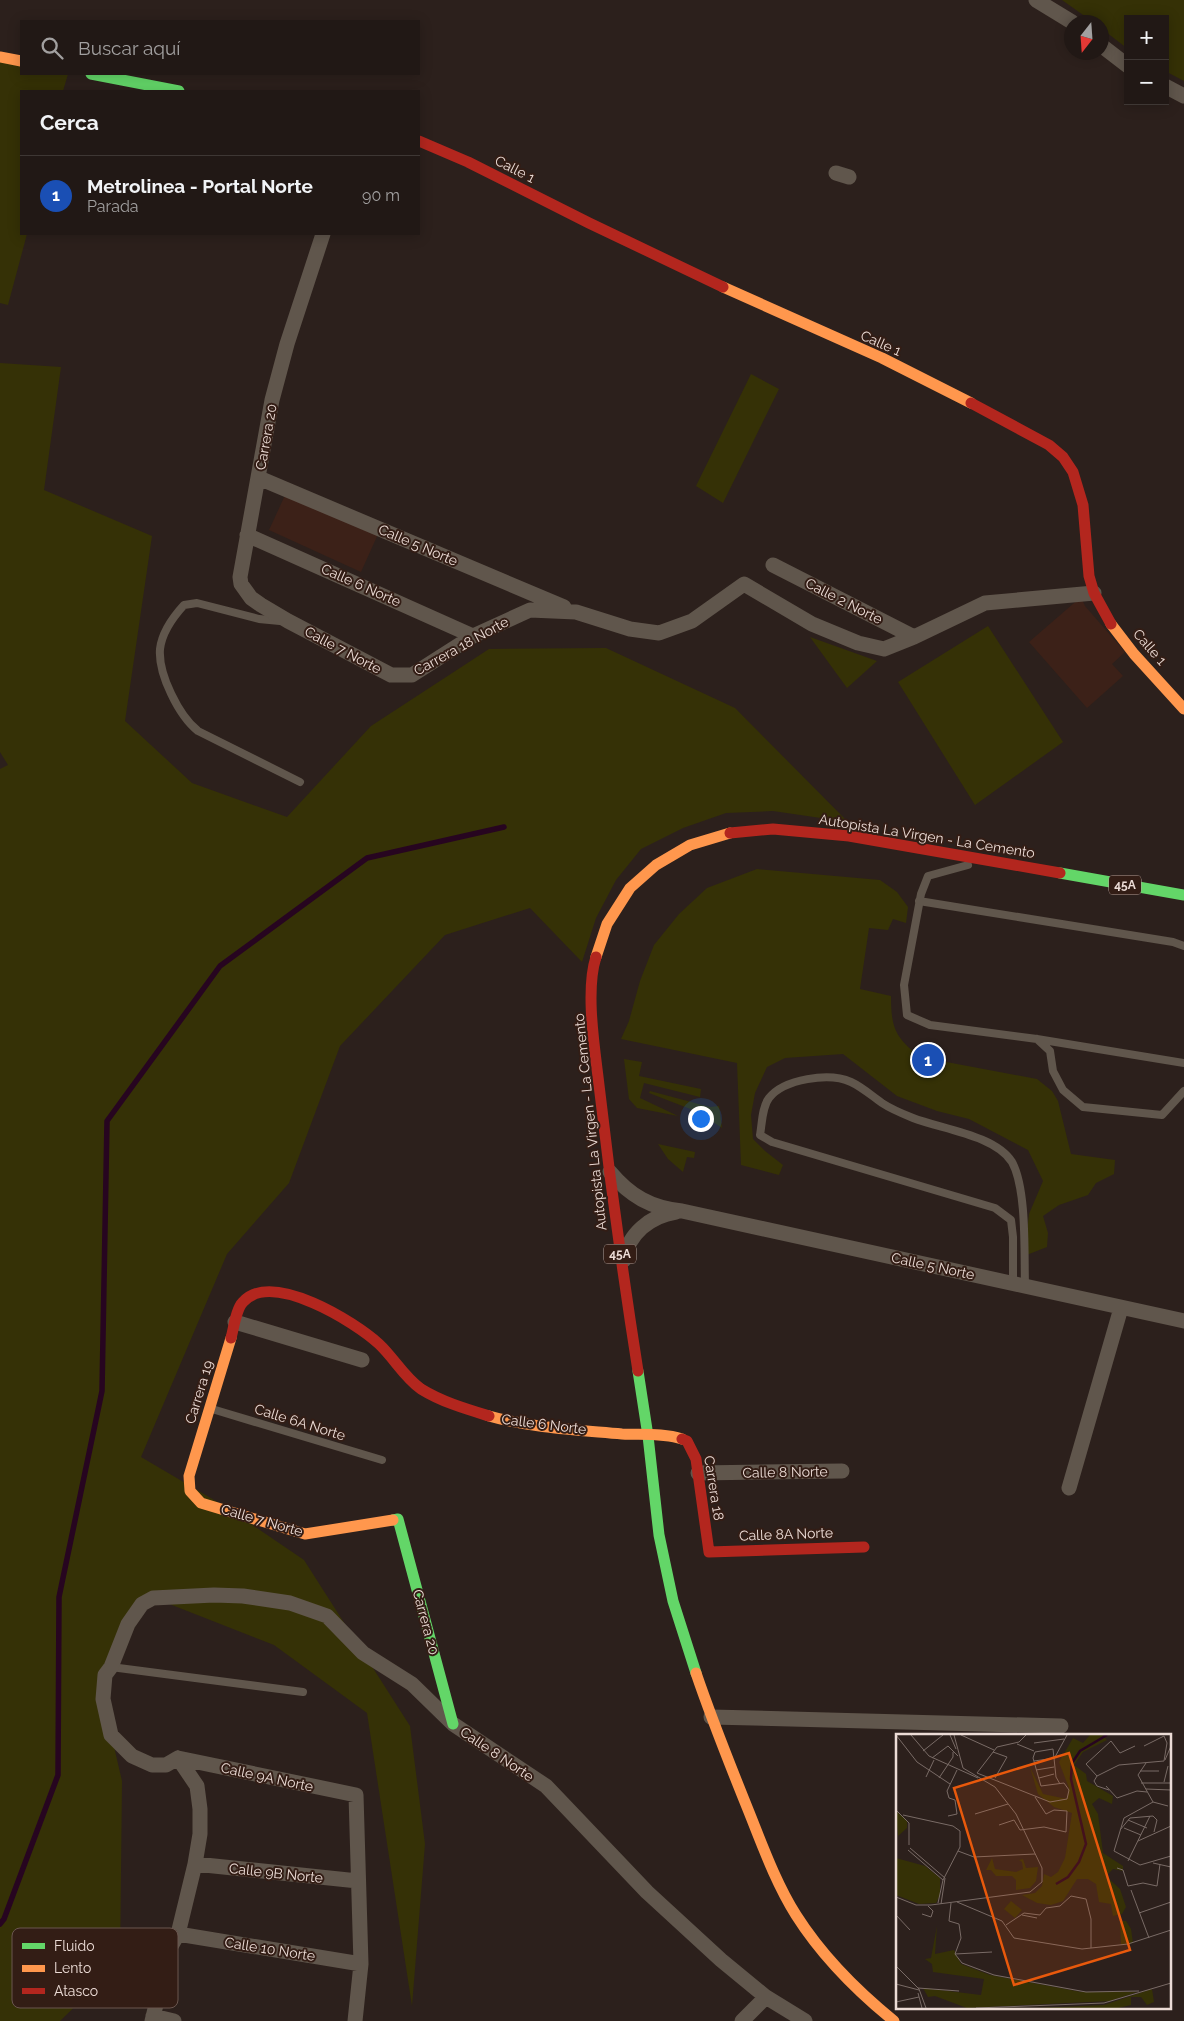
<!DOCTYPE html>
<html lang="es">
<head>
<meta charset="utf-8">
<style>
	:root { --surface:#211815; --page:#2d2522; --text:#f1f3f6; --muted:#a2a0a0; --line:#3e3734; --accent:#b45309 }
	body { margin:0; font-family:Raleway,sans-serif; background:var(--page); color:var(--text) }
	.controls { position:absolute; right:15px; top:15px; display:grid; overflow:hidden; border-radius:0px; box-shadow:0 2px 12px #0003 }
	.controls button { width:45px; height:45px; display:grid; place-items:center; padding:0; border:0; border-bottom:1px solid var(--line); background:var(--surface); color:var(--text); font:25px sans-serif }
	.compass { position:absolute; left:1064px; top:15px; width:45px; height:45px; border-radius:50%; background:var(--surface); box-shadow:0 2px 12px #0003; rotate:197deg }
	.you { position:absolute; left:700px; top:1118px; width:18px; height:18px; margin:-12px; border:4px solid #fff; border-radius:50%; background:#1a73e8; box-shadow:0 0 0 8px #1a73e833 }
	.badge { display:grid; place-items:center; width:32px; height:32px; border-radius:50%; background:var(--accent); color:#fff; font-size:16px; font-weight:700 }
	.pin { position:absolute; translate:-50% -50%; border:2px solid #fff; box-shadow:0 1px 5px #0006 }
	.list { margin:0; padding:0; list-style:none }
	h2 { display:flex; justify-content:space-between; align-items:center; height:65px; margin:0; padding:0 20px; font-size:21px }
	h2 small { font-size:16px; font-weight:400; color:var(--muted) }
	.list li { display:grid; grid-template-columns:32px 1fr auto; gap:15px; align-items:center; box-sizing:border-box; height:80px; padding:0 20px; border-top:1px solid var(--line) }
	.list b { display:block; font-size:19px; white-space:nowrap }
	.list p { margin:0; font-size:16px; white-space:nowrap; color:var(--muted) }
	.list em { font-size:16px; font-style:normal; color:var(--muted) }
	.icon { flex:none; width:28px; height:28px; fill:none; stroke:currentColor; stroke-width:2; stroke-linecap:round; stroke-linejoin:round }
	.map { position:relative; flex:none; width:1184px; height:2021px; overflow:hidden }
	.search { position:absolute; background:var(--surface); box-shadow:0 2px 12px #0003; left:20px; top:20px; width:400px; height:55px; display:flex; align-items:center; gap:12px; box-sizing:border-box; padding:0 18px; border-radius:0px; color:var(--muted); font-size:19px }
	.panel { position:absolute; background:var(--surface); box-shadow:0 2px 12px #0003; left:20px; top:90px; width:400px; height:145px; border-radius:0px }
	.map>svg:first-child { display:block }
	.built { fill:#3c2118 }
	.green { fill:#353106 }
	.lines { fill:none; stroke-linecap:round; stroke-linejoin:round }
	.stream { stroke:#270520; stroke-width:5.5 }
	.lane { stroke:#60564c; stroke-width:8 }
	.street { stroke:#60564c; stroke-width:15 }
	.fast { stroke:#63d668; stroke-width:11 }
	.slow { stroke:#ff974d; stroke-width:11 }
	.jam { stroke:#b3261e; stroke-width:11 }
	.labels { text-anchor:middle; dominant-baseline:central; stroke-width:4; stroke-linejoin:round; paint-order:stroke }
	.shield { fill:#331d15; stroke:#b4a39c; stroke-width:1 }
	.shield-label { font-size:12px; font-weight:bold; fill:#ecdcd6 }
	.street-label { font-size:14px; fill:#ecdcd6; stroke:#331d15 }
	.inset-river { fill:none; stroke:#270520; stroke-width:2.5 }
	.inset-road { fill:none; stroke:#796b66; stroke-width:1 }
	.view { fill:#e8590c; fill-opacity:0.15; stroke:#e8590c; stroke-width:2.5 }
	.inset-edge { fill:none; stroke:#ecdcd6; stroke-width:2.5 }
	.key { fill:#331d15; stroke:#6a564f; stroke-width:1 }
	.key-label { font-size:14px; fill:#ecdcd6 }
</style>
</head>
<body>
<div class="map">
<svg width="1184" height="2021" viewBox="0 0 1184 2021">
	<rect width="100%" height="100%" fill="#2c201c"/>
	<path class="built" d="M 287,491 L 379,532 L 361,572 L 269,530 Z
		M 1081,597 L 1085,606 L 1125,652 L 1112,664 L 1123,676 L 1087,708 L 1029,642 Z"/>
	<path class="green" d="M 1062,0 L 1184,0 L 1184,81 L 1165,71 L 1165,19 L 1128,19 L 1128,49 L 1102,29 L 1102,22 L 1093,22 Z
		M 0,61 L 21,64 L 21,74 L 68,74 L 63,91 L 21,91 L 21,234 L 27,234 L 8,305 L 0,303 Z
		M 0,363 L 61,367 L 44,490 L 152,536 L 125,721 L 192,783 L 287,817 L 371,726 L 489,649 L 606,648 L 735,708 L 848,822 L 773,811 L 726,813 L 683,828 L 641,849 L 616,880 L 596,918 L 582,962 L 530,908 L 445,935 L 340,1046 L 289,1183 L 227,1254 L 141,1457 L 226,1507 L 304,1560 L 410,1726 L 425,1844 L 412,2006 L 367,1713 L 274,1645 L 149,1596 L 102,1695 L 122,1781 L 120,1963 L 60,2021 L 0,2021 L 0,769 L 8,765 L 0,752 Z
		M 751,374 L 779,389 L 723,503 L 696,486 Z
		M 988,626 L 1063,742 L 975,805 L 898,682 Z
		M 810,637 L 877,661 L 847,688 Z
		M 757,869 L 880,880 L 897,892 L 908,907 L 906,923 L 893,919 L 888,930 L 869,928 L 860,989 L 891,996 C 891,1028 895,1037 920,1057 L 1037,1079 L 1052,1091 L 1058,1101 L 1071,1154 L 1115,1160 L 1114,1174 L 1096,1183 L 1088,1195 L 1059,1205 L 1043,1216 L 1048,1233 L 1047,1247 L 1024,1256 L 1029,1214 L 1043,1181 L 1028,1150 L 969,1119 L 937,1111 L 897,1096 L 843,1054 L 785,1058 L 767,1067 L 755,1093 L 751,1115 L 753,1139 L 765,1151 L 783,1165 L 779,1175 L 741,1165 L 737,1063 L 621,1039 L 629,1021 L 640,981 L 654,945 L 679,914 L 707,888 Z
		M 624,1059 L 642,1062 L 639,1076 L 701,1089 L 700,1097 L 644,1083 L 640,1098 L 678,1116 L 637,1108 L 629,1099 Z
		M 650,1091 L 710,1107 L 719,1106 L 722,1128 L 698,1112 L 649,1093 Z
		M 658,1144 L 695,1152 L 694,1158 L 687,1157 L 683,1172 L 668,1159 Z"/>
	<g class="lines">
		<path class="stream" d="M 0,1924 L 4,1919 L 58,1775 L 59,1597 L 102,1391 L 107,1121 L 220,966 L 367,858 L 504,827"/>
		<path class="lane" d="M 280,621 L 259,619 L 197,603 L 184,605 C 173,617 162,632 160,649 C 158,674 179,716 198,731 L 300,782
			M 968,865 L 928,876 L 921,894 L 904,985 L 907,1015 L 930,1025 L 1037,1039 L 1184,1063
			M 919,901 L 1173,942 L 1184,946
			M 1037,1039 L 1050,1051 L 1053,1071 L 1063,1090 L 1083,1107 L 1162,1115 L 1184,1091
			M 1013,1284 L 1013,1237 L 1011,1220 L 995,1208 L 772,1142 L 760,1135 C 762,1124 762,1107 769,1098 C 784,1079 829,1072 851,1082 C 862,1087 872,1096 882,1103 C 891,1109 903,1114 913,1118 C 941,1129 995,1135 1012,1162 C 1027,1189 1024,1254 1025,1286
			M 212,1409 L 382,1460
			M 111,1667 L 303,1692"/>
		<path class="street" d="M 1036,0 L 1072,22
			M 1102,46 L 1128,66
			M 1165,86 L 1184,96
			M 836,173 L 849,177
			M 323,234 L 287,344 L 272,400 L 240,577 L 241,584 L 251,598 L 261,605 L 288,621 L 391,675 L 412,675 L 473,636 L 530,610 L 576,612 L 630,629 L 659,633 L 692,621 L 744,584 L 812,624 L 858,643 L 884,649 L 914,637 L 985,603 L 1094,593
			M 259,478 L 564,607
			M 247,535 L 473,636
			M 773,565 L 914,637
			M 610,1172 C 630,1196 651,1208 682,1211 L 1184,1321
			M 624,1260 C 628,1234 650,1216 676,1212
			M 235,1322 L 362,1360
			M 698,1473 L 842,1471
			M 1069,1488 L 1121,1308
			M 711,1717 L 1061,1726
			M 178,1758 L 166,1765 L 152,1765 L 132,1756 L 111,1735 L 103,1699 L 105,1675 L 111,1667 L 128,1624 L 142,1604 L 153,1598 L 214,1595 L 243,1596 L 290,1603 L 327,1616 L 363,1653 L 412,1684 L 453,1724 L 546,1786 L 647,1892 L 721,1960 L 766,1997 L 805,2021
			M 178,1758 L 356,1795 L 361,1964 L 355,2021
			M 195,1864 L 358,1881
			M 178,1934 L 361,1964
			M 153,2016 L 174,2021
			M 152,2021 L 170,1948 L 178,1934 L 195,1864 L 200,1834 L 200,1809 L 197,1786 L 178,1758
			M 742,2021 L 766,1997"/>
		<path class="fast" d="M 91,74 L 179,91
			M 1060,873 L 1184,895
			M 638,1371 L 648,1436 L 659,1535 L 673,1601 L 696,1673
			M 393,1520 L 398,1519 L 453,1724"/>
		<path class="slow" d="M 0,57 L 21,61
			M 723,287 L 882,358 L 971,403
			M 1111,624 L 1134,654 L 1184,709
			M 596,957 L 607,924 L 630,888 L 656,865 L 690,845 L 730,833
			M 231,1338 L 189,1476 L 190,1491 L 201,1503 L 305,1534 L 393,1520
			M 489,1416 C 531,1428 578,1430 622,1434 C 642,1435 663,1433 682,1439
			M 696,1673 C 712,1720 730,1765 749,1812 C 763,1847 776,1883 796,1915 C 822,1956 857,1991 894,2021"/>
		<path class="jam" d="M 419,141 L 468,162 L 589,223 L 723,287
			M 971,403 L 1049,445 L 1063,457 L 1073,472 L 1083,505 L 1089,576 L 1094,593 L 1111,624
			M 730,833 L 773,829 L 849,836 L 1060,873
			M 596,957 C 585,991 595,1050 599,1085 C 610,1181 623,1276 638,1371
			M 231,1338 C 234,1327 236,1309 243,1302 C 272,1270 355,1322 379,1344 C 394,1358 404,1377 421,1389 C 442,1402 466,1409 489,1416
			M 682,1439 L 687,1441 L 696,1459 L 709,1552 L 864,1547"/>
	</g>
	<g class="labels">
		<g class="shield">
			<rect x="1109" y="875.5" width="32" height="19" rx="4"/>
			<rect x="604" y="1244.5" width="32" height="19" rx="4"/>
		</g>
		<g class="shield-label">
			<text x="1125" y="885">45A</text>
			<text x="620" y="1254">45A</text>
		</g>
		<g class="street-label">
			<text transform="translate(515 169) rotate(27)">Calle 1</text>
			<text transform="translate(881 343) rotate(24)">Calle 1</text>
			<text transform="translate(266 437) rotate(-80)">Carrera 20</text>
			<text transform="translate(418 545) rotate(23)">Calle 5 Norte</text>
			<text transform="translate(361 585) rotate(24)">Calle 6 Norte</text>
			<text transform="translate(844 601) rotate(27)">Calle 2 Norte</text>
			<text transform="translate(461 646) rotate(-29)">Carrera 18 Norte</text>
			<text transform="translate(1150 647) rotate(49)">Calle 1</text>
			<text transform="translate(343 650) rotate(28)">Calle 7 Norte</text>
			<text transform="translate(927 836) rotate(9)">Autopista La Virgen - La Cemento</text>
			<text transform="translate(590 1122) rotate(-96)">Autopista La Virgen - La Cemento</text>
			<text transform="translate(933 1266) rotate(12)">Calle 5 Norte</text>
			<text transform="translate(199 1392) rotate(-73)">Carrera 19</text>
			<text transform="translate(300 1422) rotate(17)">Calle 6A Norte</text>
			<text transform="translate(544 1424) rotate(7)">Calle 6 Norte</text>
			<text transform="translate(785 1472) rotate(-1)">Calle 8 Norte</text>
			<text transform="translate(714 1488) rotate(81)">Carrera 18</text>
			<text transform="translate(262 1520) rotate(16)">Calle 7 Norte</text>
			<text transform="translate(786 1534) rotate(-2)">Calle 8A Norte</text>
			<text transform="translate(426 1622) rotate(75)">Carrera 20</text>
			<text transform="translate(497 1754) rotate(34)">Calle 8 Norte</text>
			<text transform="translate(267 1777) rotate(12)">Calle 9A Norte</text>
			<text transform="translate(276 1873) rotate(6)">Calle 9B Norte</text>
			<text transform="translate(270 1949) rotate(9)">Calle 10 Norte</text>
		</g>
	</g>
	<g transform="translate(896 1734)">
		<rect width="275" height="275" fill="#2c201c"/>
		<path d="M 194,1 L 206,1 L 211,6 L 187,18 L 178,31 L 190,40 L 191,47 L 217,62 L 216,70 L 203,64 L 196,70 L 202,80 L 207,119 L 227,132 L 227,137 L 217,135 L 210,142 L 224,155 L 230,173 L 226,180 L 217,182 L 215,170 L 203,168 L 200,150 L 192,145 L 181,145 L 167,167 L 155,171 L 141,169 L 126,161 L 139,159 L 146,152 L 148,140 L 155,143 L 162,138 L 169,124 L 176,79 L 158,73 L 142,60 L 134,33 L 147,60 L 171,65 L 173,54 L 163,28 L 177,4 L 187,9 ZM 0,77 L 11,87 L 11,94 L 2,102 ZM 0,124 L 29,132 L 44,144 L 44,161 L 40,169 L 23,170 L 0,161 ZM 96,124 L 99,135 L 120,138 L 127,135 L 126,128 L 123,126 L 127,125 L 130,134 L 142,133 L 140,147 L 134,154 L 120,156 L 120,146 L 116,142 L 100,142 L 95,136 L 90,136 ZM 115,167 L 126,176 L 119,184 L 108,175 ZM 224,187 L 230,187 L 235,195 L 237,209 L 225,211 ZM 41,192 L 39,220 L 58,216 L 65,230 L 94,241 L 185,258 L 241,258 L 214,267 L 71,274 L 39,262 L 32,263 L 27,254 L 85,261 L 88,245 L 37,238 L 36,230 L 29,225 L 35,224 ZM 256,255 L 258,268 L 251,271 L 245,263 L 235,263 L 235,271 L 222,274 L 141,274 L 208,271 Z" fill="#353106"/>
		<path class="inset-river" d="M 160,150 L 172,143 L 183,128 L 190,110 L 175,45 L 176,29 L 184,17 L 211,1"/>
		<path class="inset-road" d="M 0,1 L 21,28 L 54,50M 15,1 L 33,22 L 82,44M 54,1 L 60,15M 65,1 L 98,16M 138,9 L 168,5M 121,10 L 138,17M 248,12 L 268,2 L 271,9 L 268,27M 27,17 L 47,1M 97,18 L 111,23 L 99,44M 139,18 L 157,15 L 160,43 L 164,50M 159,23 L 171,1M 36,24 L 52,12 L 62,22M 269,26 L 275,12M 138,27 L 159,24M 250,29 L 242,41 L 257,68 L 228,84 L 218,117 L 244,131 L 275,122M 0,31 L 0,61M 140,36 L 158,33M 244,37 L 263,37M 81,39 L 154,68 L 171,65 L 173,56 L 168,49 L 145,52 L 137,24 L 139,18M 81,39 L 101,13 L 123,8 L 130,1M 201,42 L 190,30 L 215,7 L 224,19 L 239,12M 30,43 L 38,26M 43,44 L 57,23 L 57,18M 143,44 L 158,40M 268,48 L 272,32M 245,49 L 275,49M 210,52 L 221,64 L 241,57 L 251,58M 250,55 L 275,56M 213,56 L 201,52 L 198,47 L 201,42 L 223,31 L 268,27M 257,68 L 272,72M 0,76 L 13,89 L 13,111M 79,80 L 112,70M 7,81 L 57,92 L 64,97 L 64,113 L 47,146 L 42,169M 52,82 L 61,80 L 59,66 L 53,64 L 51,57 L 61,36M 232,86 L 251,94M 103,91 L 118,86 L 124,96 L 148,93 L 170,98 L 171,77 L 158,76 L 150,80 L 139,63M 228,94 L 245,101M 224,96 L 234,84 L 257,82 L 261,86 L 258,98M 242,107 L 275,92M 14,114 L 49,144 L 45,170M 12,116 L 47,146M 62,117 L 78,123 L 139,120M 232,127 L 254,82M 257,129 L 275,133M 221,134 L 227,136 L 232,152 L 247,149 L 261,152 L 264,130M 235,156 L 253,204M 0,163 L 20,171 L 35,171 L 134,158 L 146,148 L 146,134 L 120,80 L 99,53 L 67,34 L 58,1M 61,168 L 106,187 L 118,204 L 186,215 L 232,210 L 275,196M 55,169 L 53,187 L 63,190 L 65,204 L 59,220M 243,179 L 275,168M 26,180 L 35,183 L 37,177 L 32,172M 0,181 L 14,196M 126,181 L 141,184M 110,191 L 128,179 L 144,181 L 150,174 L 164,172 L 175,162 L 190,165 L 195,185 L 195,214M 59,220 L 66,229 L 98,241 L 190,258 L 243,257M 59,220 L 96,218M 0,232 L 23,255 L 30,274M 0,250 L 23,256M 22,254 L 63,257M 22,259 L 26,274M 0,268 L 23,263M 80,274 L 208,269 L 275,249"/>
		<path class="view" d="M 173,19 L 234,216 L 118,251 L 58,54 Z"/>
		<rect width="275" height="275" class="inset-edge"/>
	</g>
	<rect x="12" y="1928" width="166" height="80" rx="8" class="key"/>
	<rect x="22" y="1943" width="23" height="6" fill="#63d668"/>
	<rect x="22" y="1965" width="23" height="7" fill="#ff974d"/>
	<rect x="22" y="1988" width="23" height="6" fill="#b3261e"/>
	<g class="key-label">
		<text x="54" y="1951">Fluido</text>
		<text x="54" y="1973">Lento</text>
		<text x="54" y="1996">Atasco</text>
	</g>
</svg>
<div class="controls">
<button>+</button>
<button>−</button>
</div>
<svg class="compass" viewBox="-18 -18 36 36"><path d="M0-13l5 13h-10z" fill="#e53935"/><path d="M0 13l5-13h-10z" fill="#a2a0a0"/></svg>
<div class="you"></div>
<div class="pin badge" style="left:928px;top:1060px;background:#1a4fb4">1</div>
<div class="search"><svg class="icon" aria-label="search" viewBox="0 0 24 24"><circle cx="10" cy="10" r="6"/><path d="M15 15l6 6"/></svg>Buscar aquí</div>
<section class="panel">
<h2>Cerca<small></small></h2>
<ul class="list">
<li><span class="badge" style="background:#1a4fb4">1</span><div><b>Metrolinea - Portal Norte</b><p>Parada</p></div><em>90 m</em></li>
</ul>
</section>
</div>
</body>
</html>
